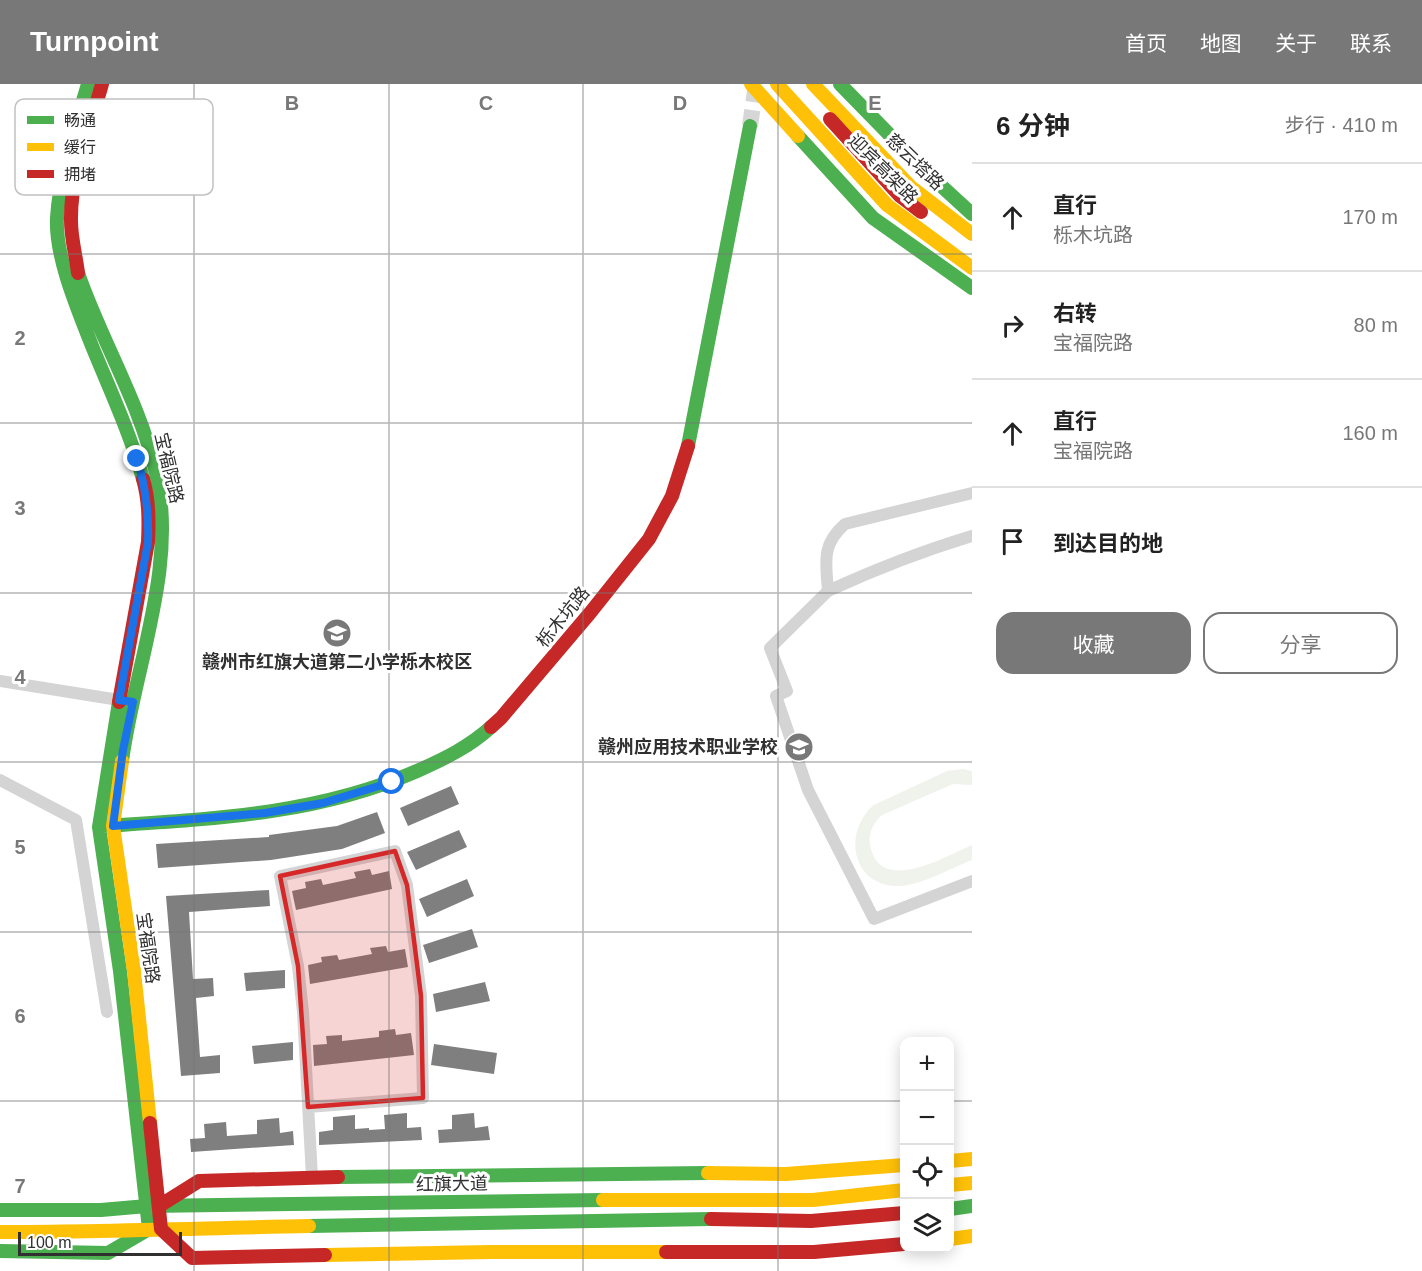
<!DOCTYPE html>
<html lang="zh">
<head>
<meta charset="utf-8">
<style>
	:root { --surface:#fff; --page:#f6f6f6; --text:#222; --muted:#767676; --line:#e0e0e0; --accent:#787878 }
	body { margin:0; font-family:Helvetica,"Noto Sans SC",sans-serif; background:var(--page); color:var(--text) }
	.controls { position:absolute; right:18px; bottom:18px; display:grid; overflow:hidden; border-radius:12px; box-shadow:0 3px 15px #0003 }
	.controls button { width:54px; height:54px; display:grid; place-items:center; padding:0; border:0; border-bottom:2px solid var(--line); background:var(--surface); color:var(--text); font:30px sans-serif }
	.scale { position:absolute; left:18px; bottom:15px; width:164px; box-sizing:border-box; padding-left:6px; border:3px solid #303030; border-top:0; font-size:16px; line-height:21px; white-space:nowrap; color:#303030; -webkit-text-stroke:4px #fff; paint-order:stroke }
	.stop { position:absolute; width:18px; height:18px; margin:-14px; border:4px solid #1a73e8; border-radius:50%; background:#fff }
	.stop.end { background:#1a73e8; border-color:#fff; box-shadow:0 2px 6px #0008 }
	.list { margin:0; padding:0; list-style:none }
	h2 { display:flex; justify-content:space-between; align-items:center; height:78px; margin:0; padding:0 24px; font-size:26px }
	h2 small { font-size:20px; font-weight:400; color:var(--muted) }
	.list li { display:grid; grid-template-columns:39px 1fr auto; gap:18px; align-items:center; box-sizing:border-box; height:108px; padding:0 24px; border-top:2px solid var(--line) }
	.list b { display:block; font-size:22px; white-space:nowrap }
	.list p { margin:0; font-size:20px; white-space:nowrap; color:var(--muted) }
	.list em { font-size:20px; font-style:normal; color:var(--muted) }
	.actions { display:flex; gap:12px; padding:18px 24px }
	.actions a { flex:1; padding:14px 0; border:2px solid var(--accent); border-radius:18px; text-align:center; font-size:21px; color:var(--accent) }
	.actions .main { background:var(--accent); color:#fff }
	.icon { flex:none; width:33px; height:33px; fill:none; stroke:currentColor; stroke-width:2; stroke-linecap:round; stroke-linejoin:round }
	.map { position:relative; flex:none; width:972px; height:1187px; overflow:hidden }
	header { display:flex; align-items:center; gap:36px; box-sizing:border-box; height:84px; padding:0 30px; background:var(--accent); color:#fff }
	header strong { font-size:28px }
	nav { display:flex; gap:33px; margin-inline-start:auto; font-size:21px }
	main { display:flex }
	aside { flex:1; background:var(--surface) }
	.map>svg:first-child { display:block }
	.green { fill:#f0f2ec }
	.building { fill:#7f7f7f }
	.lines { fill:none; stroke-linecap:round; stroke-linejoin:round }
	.secondary-tunnel { stroke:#d6d6d6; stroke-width:16; stroke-dasharray:16 8; stroke-linecap:butt }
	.street { stroke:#d4d4d4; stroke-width:12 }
	.fast { stroke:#4caf50; stroke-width:14 }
	.slow { stroke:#ffc107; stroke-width:14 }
	.jam { stroke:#c62828; stroke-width:14 }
	.slow-bridge { stroke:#ffc107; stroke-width:14 }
	.route { stroke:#1a73e8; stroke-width:8 }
	.marked { fill:#d62828; fill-opacity:0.2; stroke:#d62828; stroke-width:4.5; stroke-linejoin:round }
	.grid { fill:none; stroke:#787878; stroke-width:1.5; stroke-opacity:0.55 }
	.labels { text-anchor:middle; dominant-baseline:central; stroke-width:6; stroke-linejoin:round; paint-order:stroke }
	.street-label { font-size:18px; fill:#303030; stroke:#fff }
	.poi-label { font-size:18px; font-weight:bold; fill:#303030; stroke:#fff }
	.key { fill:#fff; stroke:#c1c1c1; stroke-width:1.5 }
	.key-label { font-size:16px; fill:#303030 }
	.grid-label { font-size:20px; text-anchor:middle; font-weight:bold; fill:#787878; stroke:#fff; stroke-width:6; stroke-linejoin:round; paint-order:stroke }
</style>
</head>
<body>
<header>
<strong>Turnpoint</strong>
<nav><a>首页</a><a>地图</a><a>关于</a><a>联系</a></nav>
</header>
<main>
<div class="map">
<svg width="972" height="1187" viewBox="0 0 972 1187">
	<rect width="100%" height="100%" fill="#fff"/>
	<path class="green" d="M 963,685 L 972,687 L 972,701 L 953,700 L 882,731 C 872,740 867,751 871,765 C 883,810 946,772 972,761 L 972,776 C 951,784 920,802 898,802 C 852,802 842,748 874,721 L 947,687 Z"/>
	<path class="building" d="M 451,702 L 459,720 L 408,742 L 400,724 Z
		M 377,728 L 385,749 L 342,765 L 271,776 L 158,784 L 156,760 L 269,753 L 269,751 L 337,742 Z
		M 459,746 L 467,763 L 416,786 L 407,768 Z
		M 370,785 L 372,791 L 389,787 L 392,805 L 296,826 L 292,807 L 306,804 L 305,798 L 321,795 L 323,801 L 356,794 L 354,788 Z
		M 467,795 L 474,812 L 427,833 L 419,815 Z
		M 269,806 L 270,822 L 189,828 L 193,895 L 213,894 L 214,912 L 196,914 L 200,973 L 220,971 L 220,989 L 181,992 L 166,812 Z
		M 472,845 L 478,863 L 429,879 L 423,861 Z
		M 386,862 L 388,868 L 405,865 L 408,883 L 310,900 L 308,881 L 322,878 L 321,873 L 337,871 L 339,876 L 372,870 L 370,864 Z
		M 285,886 L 285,904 L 246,907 L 244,889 Z
		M 485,898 L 490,917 L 436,928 L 433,910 Z
		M 395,945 L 396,951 L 411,949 L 414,971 L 314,982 L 313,961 L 327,960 L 326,952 L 342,951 L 342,957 L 379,953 L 379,947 Z
		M 293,958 L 293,976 L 254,980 L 252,962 Z
		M 434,960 L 497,969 L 494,990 L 431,981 Z
		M 407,1029 L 407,1044 L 421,1043 L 422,1056 L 319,1061 L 319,1048 L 333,1046 L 333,1033 L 355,1031 L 355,1045 L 369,1044 L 369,1046 L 385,1045 L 384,1031 Z
		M 474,1029 L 475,1044 L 488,1042 L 490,1056 L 439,1059 L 438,1046 L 452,1045 L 452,1031 Z
		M 279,1034 L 280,1049 L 293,1047 L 294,1061 L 191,1068 L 190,1055 L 205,1054 L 204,1040 L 226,1038 L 227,1052 L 257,1050 L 257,1036 Z"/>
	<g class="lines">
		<path class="secondary-tunnel" d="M 750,42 L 756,0"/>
		<path class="street" d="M 972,409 L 845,440 C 821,461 826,478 828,507 L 770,564 L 787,607 L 776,612 L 808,706 L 874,835 L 972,797
			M 828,507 C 876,485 922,467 972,452
			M 0,597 L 119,616
			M 0,696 L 76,736 L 107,928
			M 308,1023 L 423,1014 L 421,912 L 407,801 L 395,767 L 280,792 L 298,882 L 303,928 L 312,1093"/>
		<path class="fast" d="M 88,0 C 75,44 60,88 57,134 C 55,173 78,226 92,262 C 110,306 130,349 143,395
			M 840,0 L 924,86 L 972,130
			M 798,52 L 873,134 L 972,204
			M 78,189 C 101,256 140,319 156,389 C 178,483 134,584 122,677
			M 688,362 L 750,42
			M 119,618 L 99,743 L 120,887 L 149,1145
			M 103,742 C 211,735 316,731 417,687 C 444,675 469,663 491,643
			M 338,1093 L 708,1089
			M 950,1125 L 972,1122
			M 0,1126 L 101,1126 L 147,1122 L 603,1116
			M 309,1142 L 711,1135
			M 0,1167 L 108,1169 L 149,1145"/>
		<path class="slow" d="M 777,0 L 887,121 L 972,184
			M 813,0 L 911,103 L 972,150
			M 122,677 L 113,742 L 134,887 L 150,1039
			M 950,1077 L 972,1075
			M 708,1089 L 786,1090 L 904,1081
			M 950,1101 L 972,1099
			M 603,1116 L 813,1116 L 904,1106
			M 0,1148 C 103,1148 206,1144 309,1142
			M 950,1155 L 972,1152
			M 325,1171 L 491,1168 L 666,1168"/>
		<path class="jam" d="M 830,35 L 900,112 L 921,128
			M 78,189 C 76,172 71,154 71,137 C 70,91 90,44 102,0
			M 119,618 L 148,458 C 149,436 149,416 143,395
			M 491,643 L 501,634 L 590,529 L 649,455 L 672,412 L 688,362
			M 150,1039 L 161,1145 L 192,1174 L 325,1171
			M 159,1122 L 199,1097 L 338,1093
			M 711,1135 L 811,1137 L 904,1129
			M 666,1168 L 814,1168 L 904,1160"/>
		<path class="slow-bridge" d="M 751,0 L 798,52"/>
	</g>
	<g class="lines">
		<path class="route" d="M 137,375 C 146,403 149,428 148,458 L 119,616 L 133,618 L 123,666 L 113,742 L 265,729 L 323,719 L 392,698"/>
	</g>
	<path class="marked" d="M 395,767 L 407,801 L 421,912 L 423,1014 L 308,1023 L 298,882 L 280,792 Z"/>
	<path class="grid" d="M 194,0 L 194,1187M 389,0 L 389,1187M 583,0 L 583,1187M 778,0 L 778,1187M 0,170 L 972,170M 0,339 L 972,339M 0,509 L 972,509M 0,678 L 972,678M 0,848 L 972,848M 0,1017 L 904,1017M 950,1017 L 972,1017"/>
	<defs>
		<g id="school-disc" transform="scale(1.5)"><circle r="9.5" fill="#787878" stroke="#fff"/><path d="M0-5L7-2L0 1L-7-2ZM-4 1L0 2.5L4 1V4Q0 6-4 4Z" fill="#fff"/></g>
	</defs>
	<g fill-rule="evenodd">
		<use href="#school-disc" x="337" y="549"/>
		<use href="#school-disc" x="799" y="663"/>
	</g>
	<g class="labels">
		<g class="street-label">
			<text transform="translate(915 78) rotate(44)">慈云塔路</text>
			<text transform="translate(883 85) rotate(45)">迎宾高架路</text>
			<text transform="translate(169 384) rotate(77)">宝福院路</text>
			<text transform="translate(563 533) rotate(-51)">栎木坑路</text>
			<text transform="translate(148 864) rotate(82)">宝福院路</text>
			<text transform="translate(452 1100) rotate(-1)">红旗大道</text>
		</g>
		<g class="poi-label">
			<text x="337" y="578">赣州市红旗大道第二小学栎木校区</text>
			<text x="778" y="663" text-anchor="end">赣州应用技术职业学校</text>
		</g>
	</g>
	<rect x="15" y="15" width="198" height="96" rx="9" class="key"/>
	<rect x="27" y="32" width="27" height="8" fill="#4caf50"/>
	<rect x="27" y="59" width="27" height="8" fill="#ffc107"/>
	<rect x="27" y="86" width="27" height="8" fill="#c62828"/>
	<g class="key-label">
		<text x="64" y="42">畅通</text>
		<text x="64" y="69">缓行</text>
		<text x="64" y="96">拥堵</text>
	</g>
	<g class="grid-label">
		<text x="292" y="26">B</text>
		<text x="486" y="26">C</text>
		<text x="680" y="26">D</text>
		<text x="875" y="26">E</text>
		<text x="20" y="261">2</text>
		<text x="20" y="431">3</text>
		<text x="20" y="600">4</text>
		<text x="20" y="770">5</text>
		<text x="20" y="939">6</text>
		<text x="20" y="1109">7</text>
	</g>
</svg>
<div class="controls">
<button>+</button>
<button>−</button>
<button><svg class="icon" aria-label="locate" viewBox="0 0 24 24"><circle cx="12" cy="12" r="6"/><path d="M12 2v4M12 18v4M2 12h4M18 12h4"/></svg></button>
<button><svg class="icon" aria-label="layers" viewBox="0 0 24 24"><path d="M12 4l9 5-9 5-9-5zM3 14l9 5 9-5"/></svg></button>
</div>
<div class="scale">100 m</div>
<div class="stop" style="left:392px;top:698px"></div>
<div class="stop end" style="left:137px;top:375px"></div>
</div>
<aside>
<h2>6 分钟<small>步行 · 410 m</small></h2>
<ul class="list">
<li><svg class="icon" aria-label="ahead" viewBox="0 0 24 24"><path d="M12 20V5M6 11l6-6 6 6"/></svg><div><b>直行</b><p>栎木坑路</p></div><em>170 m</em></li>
<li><svg class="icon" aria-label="right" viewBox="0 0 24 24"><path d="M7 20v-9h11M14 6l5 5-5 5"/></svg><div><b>右转</b><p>宝福院路</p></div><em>80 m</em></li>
<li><svg class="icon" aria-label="ahead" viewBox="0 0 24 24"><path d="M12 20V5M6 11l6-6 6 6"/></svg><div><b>直行</b><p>宝福院路</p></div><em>160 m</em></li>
<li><svg class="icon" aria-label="arrive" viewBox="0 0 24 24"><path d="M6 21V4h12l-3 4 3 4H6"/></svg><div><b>到达目的地</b></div></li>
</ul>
<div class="actions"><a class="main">收藏</a><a>分享</a></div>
</aside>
</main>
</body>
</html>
